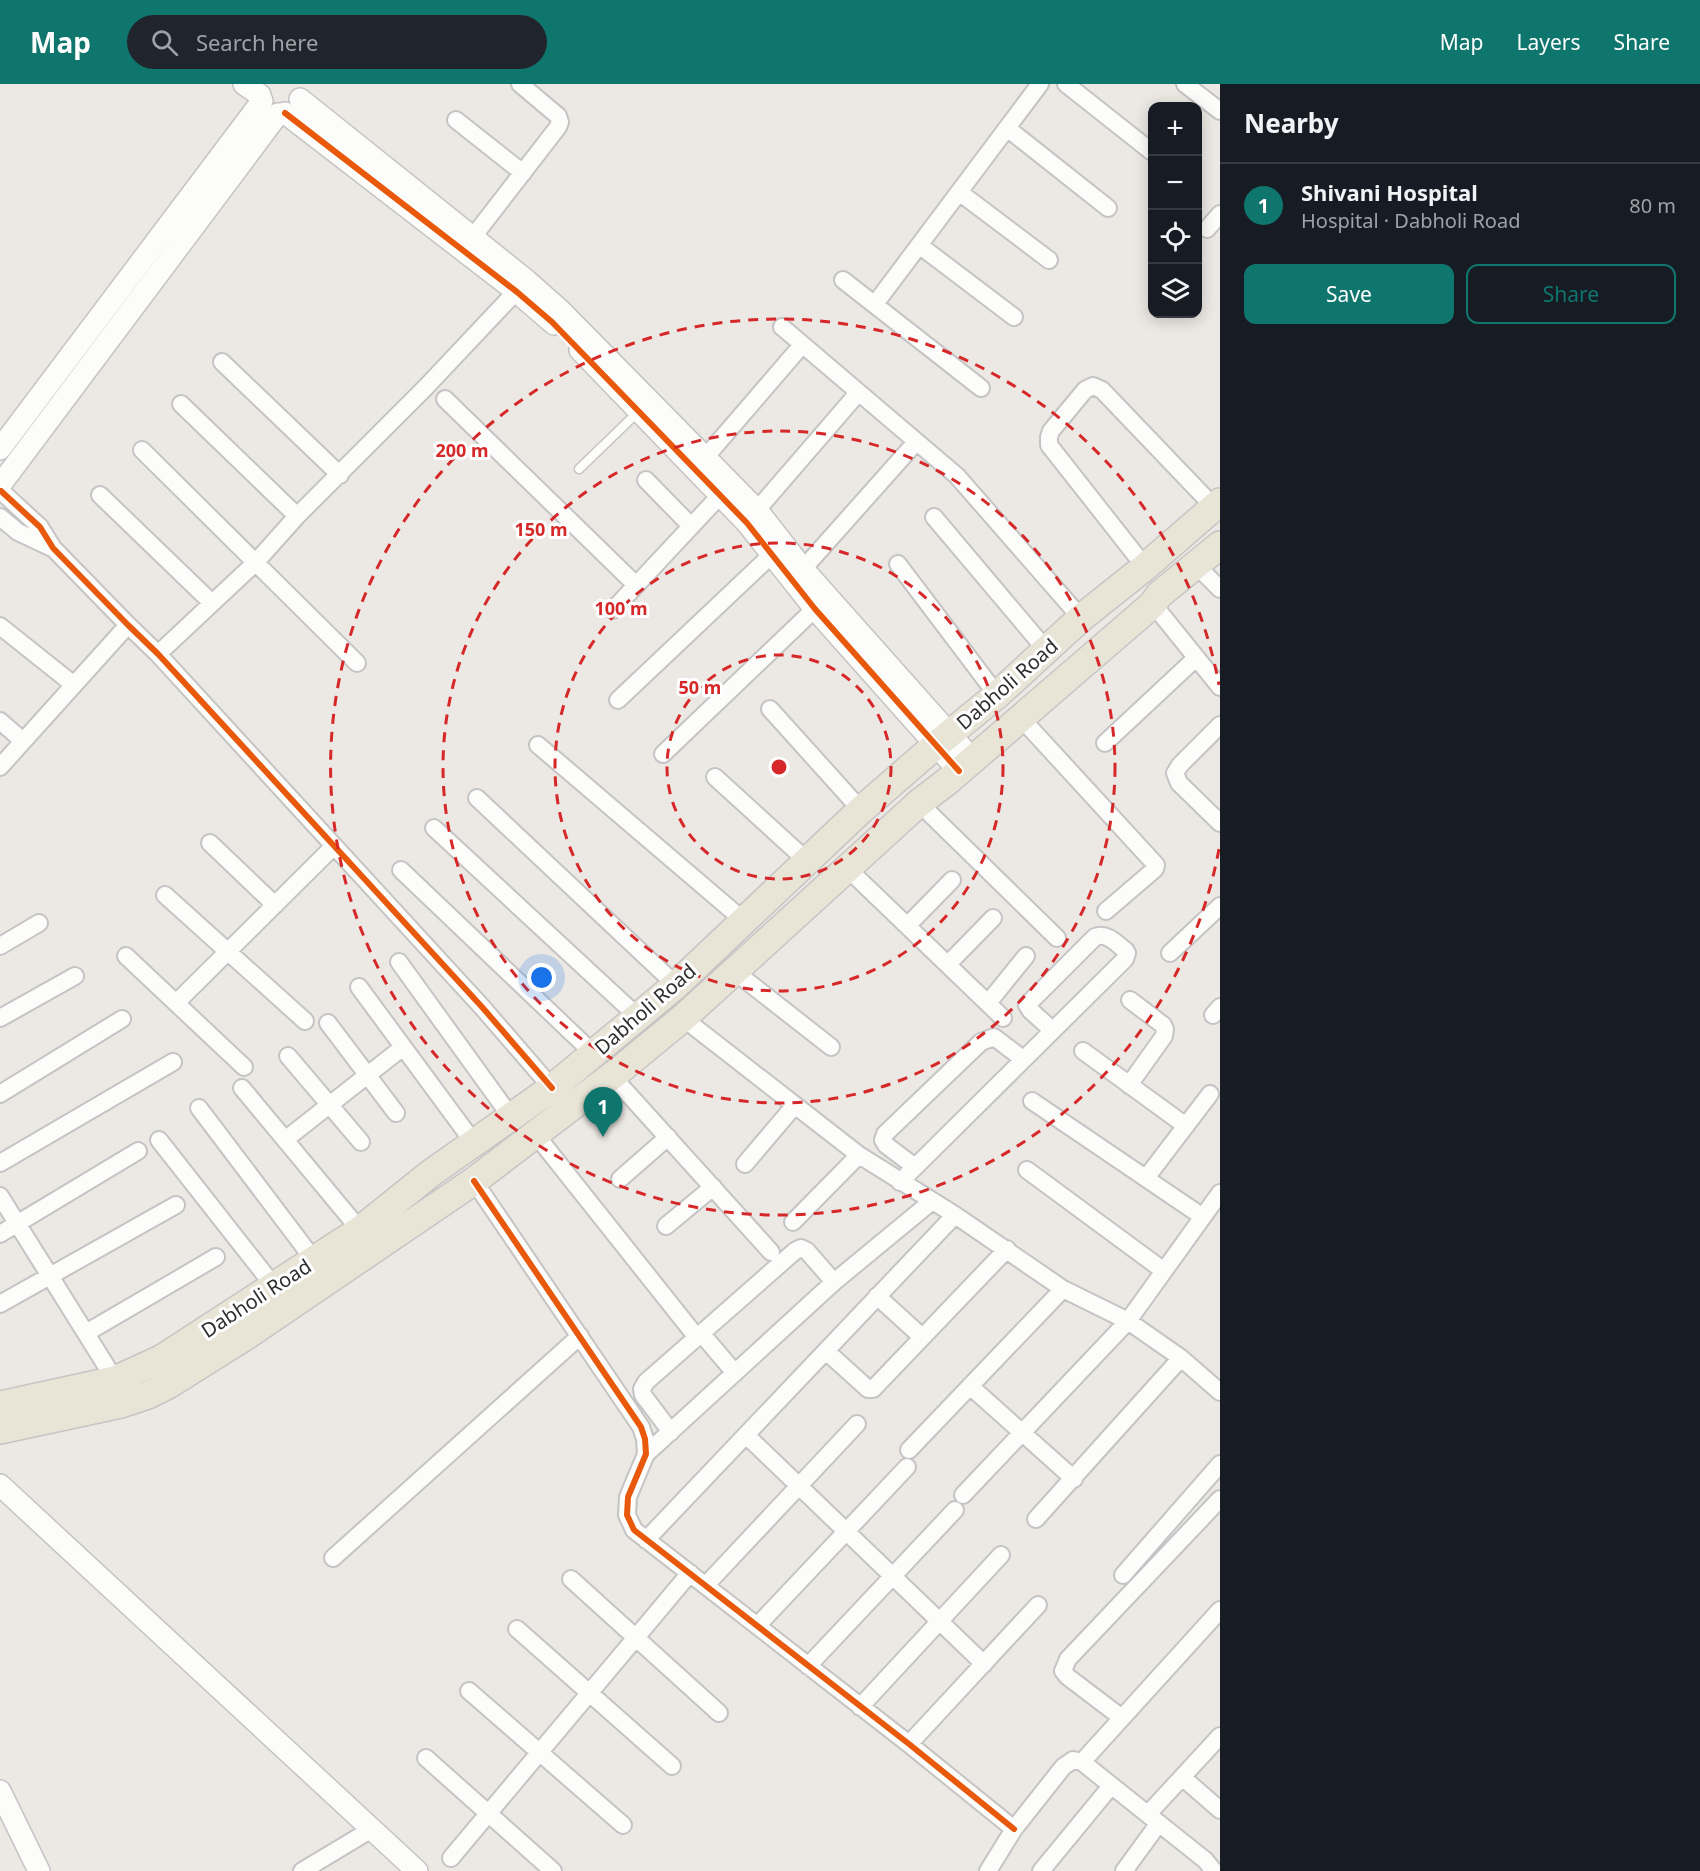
<!DOCTYPE html>
<html lang="en">
<head>
<meta charset="utf-8">
<style>
	:root { --surface:#171b24; --page:#20242c; --text:#f1f3f6; --muted:#9ea1a6; --line:#363941; --accent:#0f766e }
	body { margin:0; font-family:"Noto Sans",sans-serif; background:var(--page); color:var(--text) }
	.controls { position:absolute; right:18px; top:18px; display:grid; overflow:hidden; border-radius:12px; box-shadow:0 3px 15px #0003 }
	.controls button { width:54px; height:54px; display:grid; place-items:center; padding:0; border:0; border-bottom:2px solid var(--line); background:var(--surface); color:var(--text); font:30px sans-serif }
	.you { position:absolute; left:542px; top:894px; width:21px; height:21px; margin:-15px; border:4px solid #fff; border-radius:50%; background:#1a73e8; box-shadow:0 0 0 9px #1a73e833 }
	.badge { display:grid; place-items:center; width:39px; height:39px; border-radius:50%; background:var(--accent); color:#fff; font-size:20px; font-weight:700 }
	.pin { position:absolute; translate:-50% -50px; filter:drop-shadow(0 2px 3px #0008) }
	.pin::after { content:''; position:absolute; top:32px; width:21px; height:18px; background:inherit; clip-path:polygon(0 0,100% 0,50% 100%) }
	.list { margin:0; padding:0; list-style:none }
	h2 { display:flex; justify-content:space-between; align-items:center; height:78px; margin:0; padding:0 24px; font-size:26px }
	h2 small { font-size:20px; font-weight:400; color:var(--muted) }
	.list li { display:grid; grid-template-columns:39px 1fr auto; gap:18px; align-items:center; box-sizing:border-box; height:84px; padding:0 24px; border-top:2px solid var(--line) }
	.list b { display:block; font-size:22px; white-space:nowrap }
	.list p { margin:0; font-size:20px; white-space:nowrap; color:var(--muted) }
	.list em { font-size:20px; font-style:normal; color:var(--muted) }
	.actions { display:flex; gap:12px; padding:18px 24px }
	.actions a { flex:1; padding:14px 0; border:2px solid var(--accent); border-radius:12px; text-align:center; font-size:21px; color:var(--accent) }
	.actions .main { background:var(--accent); color:#fff }
	.icon { flex:none; width:33px; height:33px; fill:none; stroke:currentColor; stroke-width:2; stroke-linecap:round; stroke-linejoin:round }
	.map { position:relative; flex:none; width:1220px; height:1787px; overflow:hidden }
	header { display:flex; align-items:center; gap:36px; box-sizing:border-box; height:84px; padding:0 30px; background:var(--accent); color:#fff }
	header strong { font-size:28px }
	nav { display:flex; gap:33px; margin-inline-start:auto; font-size:21px }
	.search { width:420px; height:54px; background:var(--page); display:flex; align-items:center; gap:15px; box-sizing:border-box; padding:0 21px; border-radius:33px; color:var(--muted); font-size:22px }
	main { display:flex }
	aside { flex:1; background:var(--surface) }
	.map>svg:first-child { display:block }
	.lines { fill:none; stroke-linecap:round; stroke-linejoin:round }
	.service-casing { stroke:#c5c4c5; stroke-width:11 }
	.minor-casing { stroke:#c5c4c5; stroke-width:20 }
	.tertiary-casing { stroke:#c5c4c5; stroke-width:24 }
	.primary-casing { stroke:#c6c5c4; stroke-width:30 }
	.service { stroke:#fcfcfb; stroke-width:8 }
	.minor { stroke:#fcfcfb; stroke-width:16 }
	.tertiary { stroke:#fcfcfb; stroke-width:21 }
	.primary { stroke:#e8e4d6; stroke-width:27 }
	.cycleway-casing { stroke:#fff; stroke-width:10 }
	.cycleway { stroke:#e8590c; stroke-width:6 }
	.ring { fill:none; stroke:#d62828; stroke-width:3; stroke-dasharray:10 8 }
	.labels { text-anchor:middle; dominant-baseline:central; stroke-width:6; stroke-linejoin:round; paint-order:stroke }
	.street-label { font-size:20px; fill:#2e2e2e; stroke:#fff }
	.centre { fill:#d62828; stroke:#fff; stroke-width:3 }
	.ring-label { font-size:18px; text-anchor:middle; font-weight:bold; fill:#d62828; stroke:#fff; stroke-width:6; stroke-linejoin:round; paint-order:stroke }
</style>
</head>
<body>
<header>
<strong>Map</strong>
<div class="search"><svg class="icon" aria-label="search" viewBox="0 0 24 24"><circle cx="10" cy="10" r="6"/><path d="M15 15l6 6"/></svg>Search here</div>
<nav><a>Map</a><a>Layers</a><a>Share</a></nav>
</header>
<main>
<div class="map">
<svg width="1220" height="1787" viewBox="0 0 1220 1787">
	<rect width="100%" height="100%" fill="#ece8e4"/>
	<g class="lines">
		<g class="service-casing">
			<path id="service" d="M 579,385 L 638,328"/>
		</g>
		<g class="minor-casing">
			<path id="minor" d="M 1066,0 L 1152,68
				M 1185,0 L 1220,27
				M 456,36 L 523,89
				M 1007,44 L 1108,124
				M 959,108 L 1049,176
				M 1207,145 L 1220,130
				M 919,161 L 1014,233
				M 466,162 L 558,43 L 560,38 L 558,32 L 520,0
				M 843,196 L 981,304
				M 875,220 L 1040,0
				M 782,243 L 957,392 L 1081,534
				M 222,278 L 340,391
				M 445,315 L 636,501
				M 181,320 L 297,432
				M 142,366 L 357,579
				M 697,383 L 802,261
				M 646,396 L 691,442
				M 1,407 L 40,443 L 53,464 L 128,541 L 158,570 L 482,923 L 552,1004
				M 100,411 L 212,519
				M 757,426 L 858,309
				M 0,433 L 18,448 L 52,464
				M 934,433 L 1047,567
				M 898,480 L 997,611
				M 1196,481 L 1220,505
				M 1145,483 L 1049,361 L 1049,353 L 1051,347 L 1085,306 L 1093,302 L 1102,306 L 1214,423
				M 803,485 L 916,358
				M 1153,520 L 1220,603
				M 613,526 L 727,404
				M 0,542 L 74,601
				M 158,570 L 256,478 L 297,432 L 425,304 L 524,199
				M 618,616 L 781,462
				M 770,625 L 861,726
				M 1021,634 L 1156,781 L 1155,785 L 1106,827
				M 0,637 L 23,657
				M 1220,641 L 1180,681 L 1175,689 L 1179,699 L 1220,739
				M 1105,659 L 1196,574
				M 538,661 L 743,836
				M 663,670 L 823,517
				M 0,683 L 128,541
				M 715,693 L 806,776
				M 477,714 L 676,901
				M 919,719 L 1057,854
				M 434,744 L 637,932
				M 210,759 L 275,821
				M 848,785 L 1003,934
				M 401,786 L 594,970
				M 165,811 L 305,937
				M 908,841 L 952,796
				M 0,862 L 39,839
				M 1170,869 L 1220,822
				M 126,872 L 244,983
				M 399,878 L 511,1033
				M 948,880 L 993,834
				M 734,887 L 831,963
				M 359,903 L 474,1059
				M 176,919 L 334,762
				M 988,919 L 1026,872
				M 1213,931 L 1220,923
				M 0,934 L 75,892
				M 683,934 L 859,1071 L 955,1131 L 1063,1205 L 1128,1237 L 1220,1109
				M 328,939 L 396,1029
				M 1083,967 L 1186,1042
				M 288,972 L 361,1058
				M 612,992 L 771,1168
				M 1129,1001 L 1164,952 L 1165,945 L 1163,941 L 1130,916
				M 242,1004 L 360,1146
				M 0,1010 L 122,935
				M 1032,1017 L 1203,1133
				M 199,1024 L 314,1176
				M 536,1051 L 691,1246
				M 286,1055 L 402,964
				M 159,1056 L 273,1201
				M 0,1079 L 173,978
				M 745,1080 L 795,1021
				M 915,1083 L 886,1061 L 883,1056 L 885,1050 L 981,958 L 994,953 L 1023,975
				M 1027,1086 L 1164,1187
				M 1146,1094 L 1210,1010
				M 620,1095 L 668,1053
				M 474,1097 L 641,1343 L 645,1355 L 646,1370 L 628,1413 L 627,1431 L 634,1446 L 909,1660 L 1014,1745
				M 900,1098 L 1125,875 L 1127,869 L 1126,867 C 1117,860 1107,848 1095,853 L 1027,921 L 1030,926 L 1052,946
				M 0,1112 L 115,1296
				M 793,1138 L 859,1071
				M 666,1142 L 713,1103
				M 0,1150 L 138,1067
				M 877,1212 L 922,1253
				M 0,1220 L 176,1121
				M 86,1249 L 216,1173
				M 701,1249 L 735,1289
				M 826,1267 L 868,1305 L 873,1305 L 1007,1165
				M 970,1302 L 1074,1395
				M 671,1348 L 643,1311 L 642,1305 L 646,1298 L 795,1167 L 801,1164 L 807,1167 L 834,1198
				M 746,1351 L 984,1580
				M 909,1366 L 1063,1205
				M 646,1370 L 834,1198 L 931,1118
				M 963,1411 L 1128,1237 L 1181,1274 L 1220,1308
				M 1036,1435 L 1181,1274
				M 646,1456 L 955,1131
				M 333,1474 L 580,1252
				M 1123,1491 L 1220,1380
				M 571,1495 L 719,1629
				M 706,1501 L 857,1340
				M 757,1542 L 907,1383
				M 517,1545 L 672,1682
				M 808,1582 L 955,1426
				M 469,1607 L 623,1741
				M 860,1623 L 1001,1471
				M 1122,1634 L 1068,1593 L 1063,1587 L 1068,1575 L 1220,1415
				M 909,1660 L 1038,1521
				M 426,1674 L 553,1787
				M 1082,1678 L 1220,1526
				M 1182,1693 L 1220,1726
				M 1148,1730 L 1220,1652
				M 451,1774 L 690,1489
				M 302,1787 L 372,1745
				M 988,1787 L 1014,1745 L 1063,1683 L 1073,1676 L 1082,1678 L 1205,1776 L 1214,1787
				M 1041,1787 L 1111,1702
				M 1124,1787 L 1159,1739"/>
		</g>
		<g class="tertiary-casing">
			<path id="tertiary" d="M 244,0 L 260,11
				M 300,15 L 526,196 L 560,226 L 757,426 L 803,485 L 972,675
				M 285,29 L 517,208 L 554,240
				M 580,266 L 747,439 L 815,525 L 959,687
				M 0,365 L 262,17
				M 1,400 L 278,30
				M 0,1401 L 417,1787
				M 0,1707 L 39,1787"/>
		</g>
		<g class="primary-casing">
			<path id="primary" d="M 0,1321 L 115,1296 L 161,1275 L 360,1146 L 431,1089 L 552,1004 L 676,901 L 861,726 L 936,661 L 997,611 L 1081,534 L 1145,483 L 1220,418
				M 0,1346 L 121,1320 L 148,1311 L 168,1301 L 246,1252 L 474,1097 L 621,985 L 683,934 L 919,719 L 949,696 L 1153,520 L 1159,511 L 1220,461"/>
		</g>
		<use href="#service" class="service"/>
		<use href="#minor" class="minor"/>
		<use href="#tertiary" class="tertiary"/>
		<use href="#primary" class="primary"/>
		<g class="cycleway-casing">
			<path id="cycleway" d="M 285,29 L 517,208 L 552,238 L 747,439 L 815,525 L 959,687
				M 1,407 L 40,443 L 53,464 L 128,541 L 158,570 L 482,923 L 552,1004
				M 474,1097 L 641,1343 L 645,1355 L 646,1370 L 628,1413 L 627,1431 L 634,1446 L 909,1660 L 1014,1745"/>
		</g>
		<use href="#cycleway" class="cycleway"/>
	</g>
	<g class="ring">
		<circle cx="779" cy="683" r="112"/>
		<circle cx="779" cy="683" r="224"/>
		<circle cx="779" cy="683" r="336"/>
		<path d="M1219 765A448 448 0 1 1 1219 601"/>
	</g>
	<g class="labels">
		<g class="street-label">
			<text transform="translate(1007 600) rotate(-41)">Dabholi Road</text>
			<text transform="translate(645 925) rotate(-41)">Dabholi Road</text>
			<text transform="translate(256 1214) rotate(-33)">Dabholi Road</text>
		</g>
	</g>
	<circle cx="779" cy="683" r="9" class="centre"/>
	<g class="ring-label">
		<text x="462" y="373">200 m</text>
		<text x="541" y="452">150 m</text>
		<text x="621" y="531">100 m</text>
		<text x="700" y="610">50 m</text>
	</g>
</svg>
<div class="controls">
<button>+</button>
<button>−</button>
<button><svg class="icon" aria-label="locate" viewBox="0 0 24 24"><circle cx="12" cy="12" r="6"/><path d="M12 2v4M12 18v4M2 12h4M18 12h4"/></svg></button>
<button><svg class="icon" aria-label="layers" viewBox="0 0 24 24"><path d="M12 4l9 5-9 5-9-5zM3 14l9 5 9-5"/></svg></button>
</div>
<div class="you"></div>
<div class="pin badge" style="left:603px;top:1053px">1</div>
</div>
<aside>
<h2>Nearby<small></small></h2>
<ul class="list">
<li><span class="badge">1</span><div><b>Shivani Hospital</b><p>Hospital · Dabholi Road</p></div><em>80 m</em></li>
</ul>
<div class="actions"><a class="main">Save</a><a>Share</a></div>
</aside>
</main>
</body>
</html>
